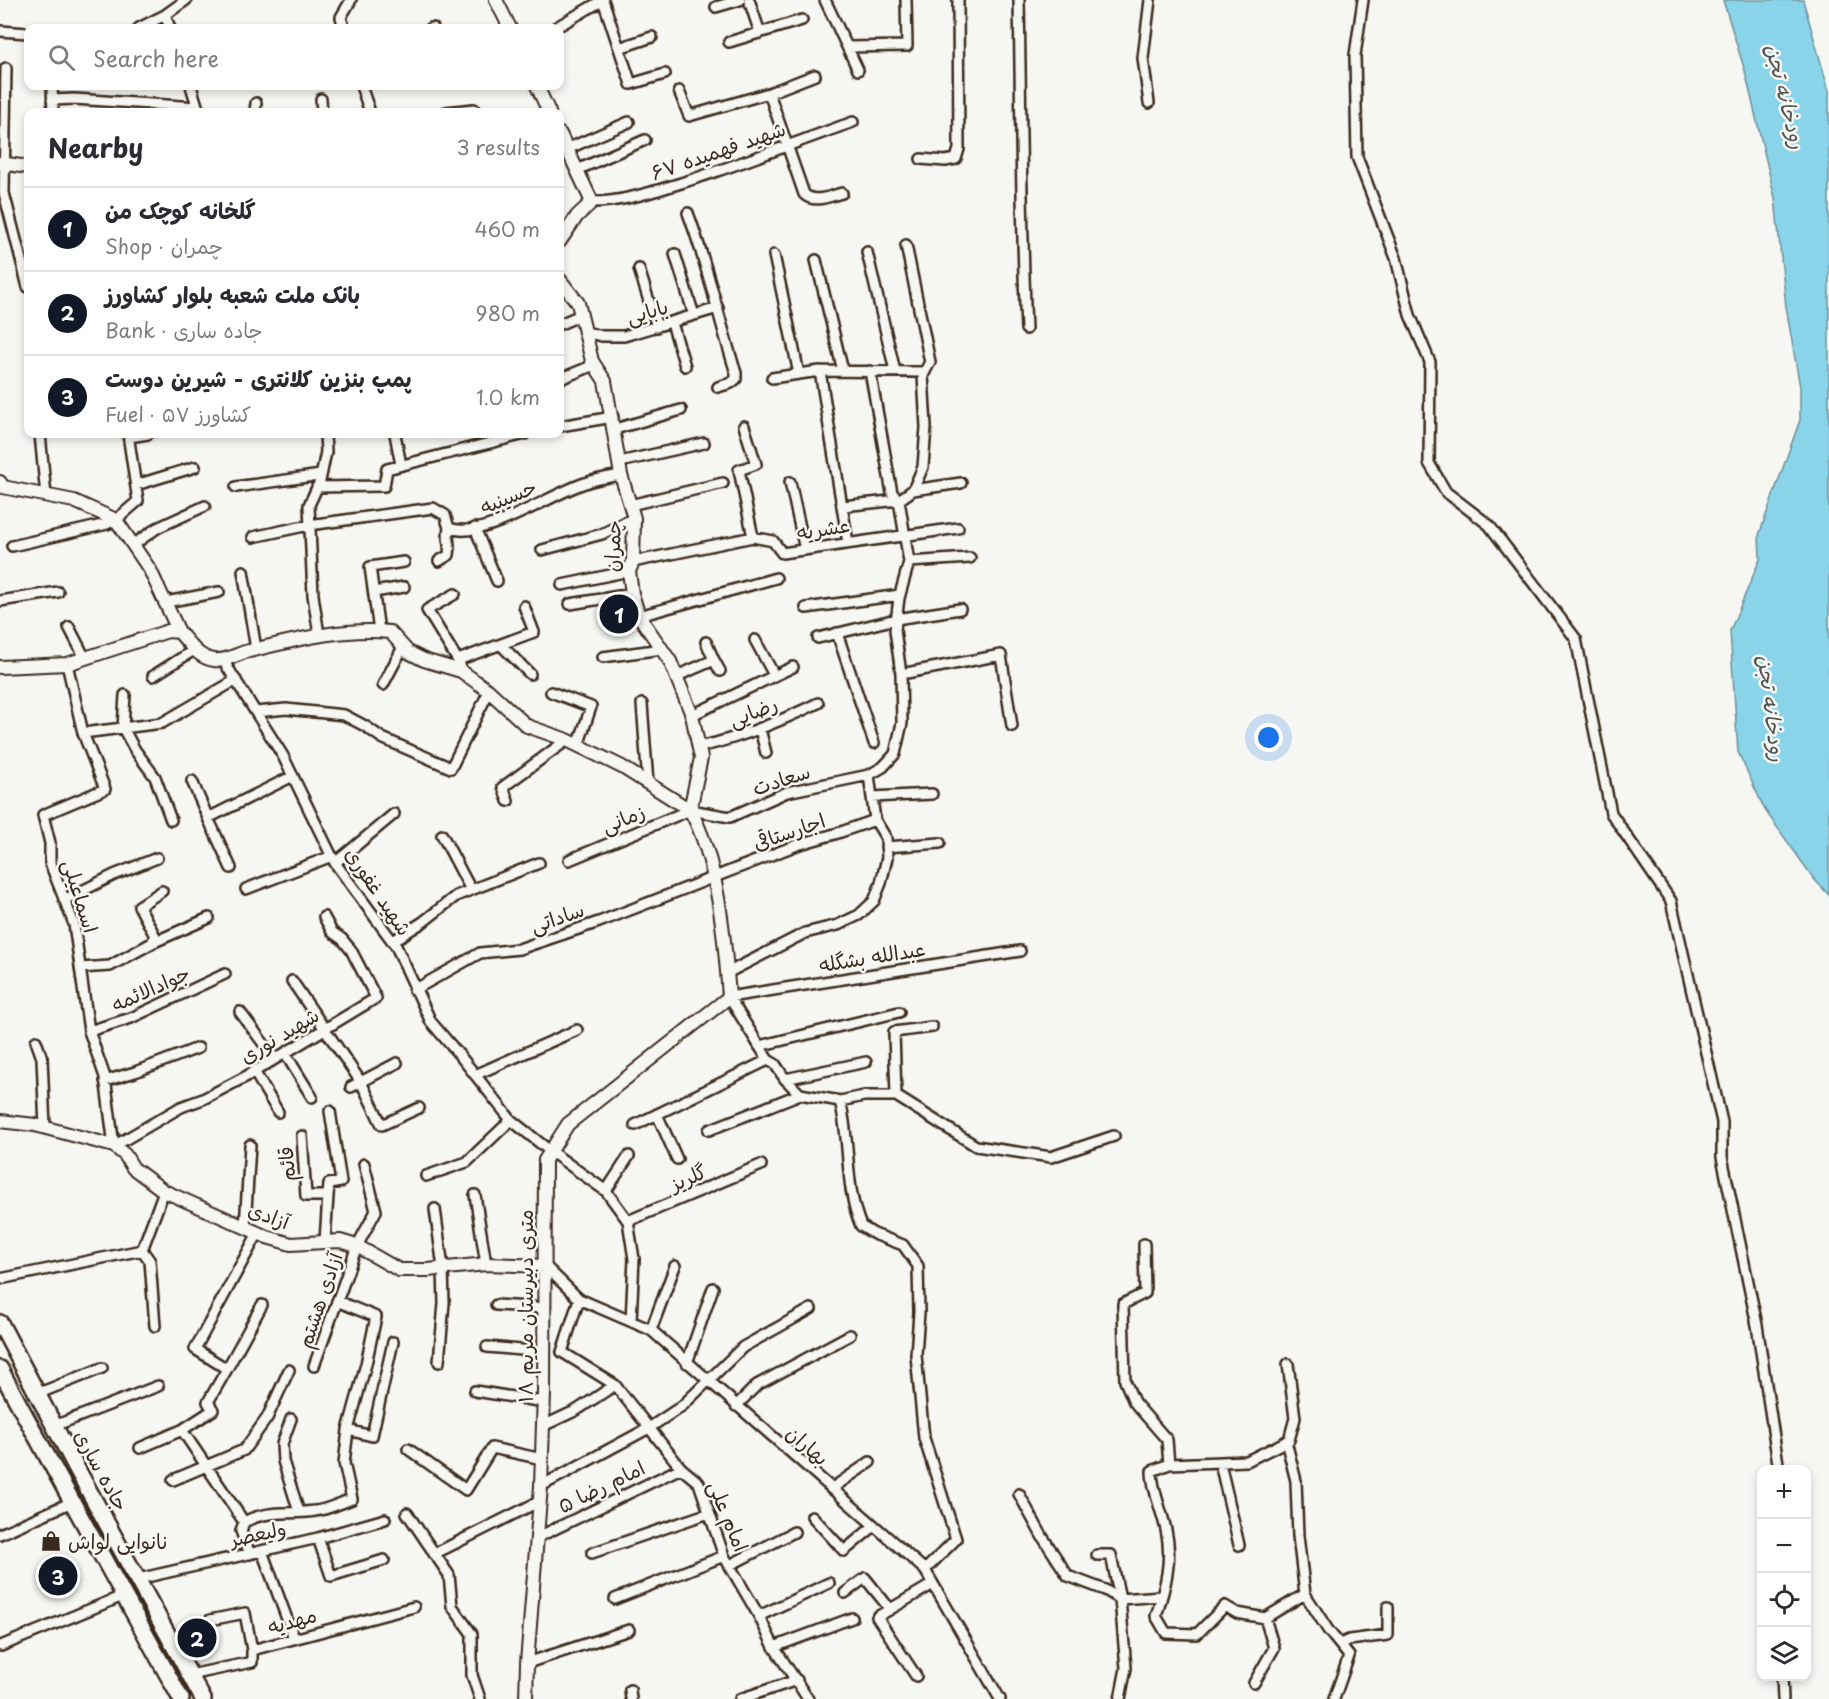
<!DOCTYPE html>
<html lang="en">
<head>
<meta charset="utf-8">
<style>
	:root { --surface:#fff; --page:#f7f7f7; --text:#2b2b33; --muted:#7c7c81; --line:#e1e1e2; --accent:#111827 }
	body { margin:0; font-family:"Playpen Sans","Playpen Sans Arabic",sans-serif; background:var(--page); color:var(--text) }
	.controls { position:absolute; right:18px; bottom:18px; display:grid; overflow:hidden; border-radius:12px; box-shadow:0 3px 9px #0003 }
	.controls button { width:54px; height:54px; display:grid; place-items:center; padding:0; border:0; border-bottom:2px solid var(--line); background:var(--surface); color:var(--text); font:30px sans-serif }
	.you { position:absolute; left:1269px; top:738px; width:21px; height:21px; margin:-15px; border:4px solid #fff; border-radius:50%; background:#1a73e8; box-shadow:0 0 0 9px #1a73e833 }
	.badge { display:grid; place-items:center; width:39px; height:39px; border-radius:50%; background:var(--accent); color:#fff; font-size:20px; font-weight:700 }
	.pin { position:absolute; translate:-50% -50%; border:3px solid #fff; box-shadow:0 2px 6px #0006 }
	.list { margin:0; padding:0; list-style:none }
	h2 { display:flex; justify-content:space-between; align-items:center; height:78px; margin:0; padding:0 24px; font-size:26px }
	h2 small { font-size:20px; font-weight:400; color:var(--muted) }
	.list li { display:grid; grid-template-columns:39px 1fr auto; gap:18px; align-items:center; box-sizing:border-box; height:84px; padding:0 24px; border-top:2px solid var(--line) }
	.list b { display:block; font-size:22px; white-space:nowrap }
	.list p { margin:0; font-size:20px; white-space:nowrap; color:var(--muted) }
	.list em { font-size:20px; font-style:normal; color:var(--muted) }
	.icon { flex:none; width:33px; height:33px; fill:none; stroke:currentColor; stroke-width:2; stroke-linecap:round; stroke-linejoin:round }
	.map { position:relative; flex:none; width:1829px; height:1699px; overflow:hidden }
	.search { position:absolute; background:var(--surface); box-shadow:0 3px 9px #0003; left:24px; top:24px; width:540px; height:66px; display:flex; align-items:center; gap:15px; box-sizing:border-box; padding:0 21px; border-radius:12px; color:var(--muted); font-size:22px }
	.panel { position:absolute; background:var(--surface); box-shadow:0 3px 9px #0003; left:24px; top:108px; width:540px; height:330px; border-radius:12px }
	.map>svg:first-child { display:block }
	.water { fill:#8ad4ea; stroke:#6a9098; stroke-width:1.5 }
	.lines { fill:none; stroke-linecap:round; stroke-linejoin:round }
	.minor-casing { stroke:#3b2a1e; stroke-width:14 }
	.tertiary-casing { stroke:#3b2a1e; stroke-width:16 }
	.trunk-casing { stroke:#3b2a1e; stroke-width:20 }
	.minor { stroke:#f6f6f2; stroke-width:9 }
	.tertiary { stroke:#f6f6f2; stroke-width:12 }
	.trunk { stroke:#f6f6f2; stroke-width:15 }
	.labels { text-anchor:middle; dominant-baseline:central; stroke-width:5; stroke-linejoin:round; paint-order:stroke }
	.street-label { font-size:20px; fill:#3b2a1e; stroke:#f6f6f2 }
	.poi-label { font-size:20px; fill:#3b2a1e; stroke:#f6f6f2; text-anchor:start }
	.water-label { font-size:21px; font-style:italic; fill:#4f5451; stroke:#f6f6f2 }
</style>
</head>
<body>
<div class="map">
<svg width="1829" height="1699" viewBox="0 0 1829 1699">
	<rect width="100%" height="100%" fill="#f6f6f2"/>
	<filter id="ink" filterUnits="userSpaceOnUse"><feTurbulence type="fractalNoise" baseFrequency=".0167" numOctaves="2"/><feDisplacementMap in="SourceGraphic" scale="12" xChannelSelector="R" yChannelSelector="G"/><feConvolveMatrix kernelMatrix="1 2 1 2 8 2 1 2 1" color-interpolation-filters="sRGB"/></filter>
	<g filter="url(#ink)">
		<path class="water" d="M 1723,0 L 1803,0 L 1829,91 L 1829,895 L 1814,879 L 1765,810 L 1738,752 L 1730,631 L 1760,559 L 1759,535 L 1800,420 L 1800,387 L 1786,307 L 1775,198 L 1745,71 Z"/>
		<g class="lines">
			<g class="minor-casing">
				<path id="minor" d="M 603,0 L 631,84 L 665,74
					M 749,0 L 760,33
					M 825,0 L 858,70
					M 1019,0 C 1021,110 1021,220 1026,329
					M 1363,0 L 1355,55 L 1357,157 L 1396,258 L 1410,315 L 1430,362 L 1429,463 L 1446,492 L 1489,525 L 1576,639 L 1611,813 L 1671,901 L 1722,1122 L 1722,1157 L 1757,1325 L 1779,1470
					M 716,7 L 740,0
					M 165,15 L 170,28
					M 139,28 L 165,15 L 186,0
					M 344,28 L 341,17 L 351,0
					M 431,28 L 433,28
					M 555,28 L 603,0
					M 0,31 L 28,33
					M 729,42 L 802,20
					M 847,47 L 907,46 L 906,0
					M 619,48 L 652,37
					M 6,68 L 4,193 L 28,287
					M 52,86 L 53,112
					M 191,86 L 199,112
					M 361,86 L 370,112
					M 679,91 L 689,116 L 769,93 L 815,75
					M 769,93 L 804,194 C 814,204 830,196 842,193
					M 321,99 L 322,112
					M 52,100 L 74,99 L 197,107
					M 1149,103 L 1143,58 L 1150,0
					M 255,112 L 256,103
					M 446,112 L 474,109
					M 567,149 L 629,122
					M 921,159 L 945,161 L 956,159 L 959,149 L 958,0
					M 577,170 L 645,140
					M 592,202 C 622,202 652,192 681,183 C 739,165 796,142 853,122
					M 688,213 C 708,266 719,320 736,373 L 736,379 L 731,383 L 718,387
					M 867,252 L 895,371
					M 675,254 L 694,315
					M 774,255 L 799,374 L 820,371 L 925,372
					M 816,260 L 843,371
					M 639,269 L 657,327
					M 672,323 L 685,366
					M 560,324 L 581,315
					M 585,332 L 602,336 L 624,336 L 718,308
					M 820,371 L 848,543
					M 870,371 L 892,493 L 899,500
					M 772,378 L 799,374
					M 560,379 L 594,365
					M 560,426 L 613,417
					M 744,426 L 756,464 L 739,470 L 753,537
					M 615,429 L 681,410
					M 40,434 L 46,496
					M 395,434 L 401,465
					M 129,437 L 148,434
					M 620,462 L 704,443
					M 790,482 L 805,550
					M 136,485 L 195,467
					M 236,487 L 321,475
					M 317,487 L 384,486 L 387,469 L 525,434
					M 913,490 L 961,483
					M 630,505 L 723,483
					M 843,506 L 899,500
					M 475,528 L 497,581
					M 253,537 L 309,525 L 433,508 L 445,515 L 449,528 C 484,541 550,494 585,483 C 596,479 609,477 621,475
					M 133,545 L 157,528 L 205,506
					M 12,546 L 107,524 L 116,520 L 138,501 L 128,434
					M 542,550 L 602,534 L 634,518
					M 439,561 L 449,555 C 451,546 446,538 449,528
					M 633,562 L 753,537 L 773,541 L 782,553 L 958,528
					M 909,562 L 970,558
					M 243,571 L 256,649
					M 562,585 L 629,571
					M 374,592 L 404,587
					M 455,594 L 427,610 L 460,664
					M 0,601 L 58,592
					M 166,602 L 219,592
					M 570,604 L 632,594
					M 806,608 L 900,595
					M 639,616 L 776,578
					M 69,627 L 85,658
					M 379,631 L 370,567 L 404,562
					M 837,633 L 874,743
					M 319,635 L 313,595 L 309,505 L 320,481 L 326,452 L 325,434
					M 818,638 L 896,619 L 960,609
					M 755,640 L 774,675
					M 501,645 L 530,674
					M 603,657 L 662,649
					M 223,660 L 283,756 L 335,863 L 396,946 L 431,1022 L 461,1057 L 511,1120 L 550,1151 L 606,1191 L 628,1221 L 634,1259 L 631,1321
					M 458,660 L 534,632 L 524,606
					M 714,660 L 720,671
					M 67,664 L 83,733 L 105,789 L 43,815 L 50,843 L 50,863 L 74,924 L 89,1031 L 105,1077 L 114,1146 L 181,1107 L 203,1099 L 247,1076 L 376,998 L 351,950 L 342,939 L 332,932 L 324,917
					M 901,674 L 1001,655 L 1012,726
					M 153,676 L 194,650
					M 677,676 L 714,660 L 706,642
					M 383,685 L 403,647
					M 551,692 L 591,707 L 578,746
					M 125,695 L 123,728 L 135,750 L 155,777 L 171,820
					M 642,704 L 648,783
					M 256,712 L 286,709 L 344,715 L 365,726 L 382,738 L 451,768 L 489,691
					M 692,715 L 793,667
					M 760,729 L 766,753
					M 83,733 L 162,723 L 236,680
					M 699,747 C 741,738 779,722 818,703
					M 192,781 L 208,818
					M 872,797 L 932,794
					M 508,801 L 503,787 L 567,740
					M 442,835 L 471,890
					M 886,847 L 940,843
					M 569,860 L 690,810 L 730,817 L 787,792 L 869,775 L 883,767 L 895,754 L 902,723 L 901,674 L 895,630 L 899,598 L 909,562 L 899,500 L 913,490 L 923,467 L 926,427 L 923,375 L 930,362 L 906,245
					M 335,863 L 394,814
					M 231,868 L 208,818 L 293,776
					M 246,889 L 332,856
					M 64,900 L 114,875 L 157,858
					M 393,941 L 423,922 L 456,896 L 539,863
					M 152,943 L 209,918
					M 1020,951 L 729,997 L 768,1060 L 775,1064 L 785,1079 L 800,1094 L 840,1101 L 864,1096 L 896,1096 L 976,1146 L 1051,1157 L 1114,1136
					M 80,968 L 110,966 L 152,943 L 155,936 L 139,906 L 162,891
					M 727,973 L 805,933 L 838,925 L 859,915 L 874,901 L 881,883 L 887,858 L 886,838 L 875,820 L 869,775
					M 292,981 L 361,1082 L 382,1125 L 419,1108
					M 414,990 L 480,953 L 519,949 L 599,922 L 797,845 L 838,833 L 875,820
					M 240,1012 L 275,1059
					M 89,1031 L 131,1018 L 225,974
					M 36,1041 L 42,1058 L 45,1128
					M 759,1046 L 899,1012
					M 285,1053 L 312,1097
					M 254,1071 L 278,1112
					M 475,1075 L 577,1030
					M 785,1079 L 866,1062
					M 105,1081 L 135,1072 L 198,1048
					M 351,1087 L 397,1063
					M 896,1096 L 894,1032 L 932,1027
					M 840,1101 C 851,1142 844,1186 861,1226 L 874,1234 L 903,1245 L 918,1266 L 919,1312 L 916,1355 L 924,1438 L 956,1539 L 925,1570
					M 657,1114 L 677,1159
					M 635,1125 L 768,1060
					M 709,1130 L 800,1094
					M 302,1136 L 306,1196 L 328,1196 L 325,1241
					M 426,1176 L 467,1162 L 511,1120
					M 606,1191 L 629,1156
					M 475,1195 L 486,1264
					M 328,1196 L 329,1184 L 341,1182 L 330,1111
					M 435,1209 L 443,1268 L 444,1303 L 439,1362
					M 628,1221 L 761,1165
					M 245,1227 L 250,1145
					M 1144,1244 L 1145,1293 L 1123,1304 L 1125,1381 L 1134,1402 L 1167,1440 L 1169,1464
					M 142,1250 L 150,1261 L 155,1326
					M 545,1266 L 579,1299 L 651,1330 L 925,1570 L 1000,1699
					M 0,1279 L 142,1250 L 164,1191
					M 579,1299 L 562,1352 L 615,1385 L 681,1468 L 699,1483 L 724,1556 L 759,1616 L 774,1647 L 808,1699
					M 496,1305 L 545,1308
					M 651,1330 L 675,1266
					M 487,1347 L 545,1352
					M 687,1363 L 713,1288
					M 1288,1364 L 1295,1418 L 1289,1440 L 1247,1461 L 1169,1464 L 1152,1471 C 1152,1491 1162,1510 1166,1530 C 1173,1560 1165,1588 1156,1616 L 1166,1633 L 1197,1634 L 1225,1606 L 1237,1613 L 1265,1618 L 1305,1594
					M 314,1366 L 357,1246 L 376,1211 L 364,1164
					M 227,1369 L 262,1305
					M 475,1391 L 544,1402
					M 37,1394 L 102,1368
					M 736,1406 L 757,1385 L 850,1335
					M 291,1419 L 282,1444 L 283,1461 L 299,1512
					M 54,1426 L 158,1386
					M 543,1426 L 577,1410 L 615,1385
					M 348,1430 L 372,1436 L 393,1342
					M 1286,1441 L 1296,1481 L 1298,1536 L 1305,1594 L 1328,1630 L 1349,1656 L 1334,1699
					M 140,1448 L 182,1430
					M 408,1449 L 466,1490 L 492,1448 L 542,1459
					M 1220,1463 L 1239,1545
					M 173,1480 L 244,1450 L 267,1418 L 289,1370
					M 541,1486 L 649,1428 L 682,1406 L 743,1347 L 811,1309
					M 831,1489 L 870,1462
					M 1019,1494 L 1042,1536 L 1068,1576 L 1105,1590 L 1120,1599
					M 407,1513 L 449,1575 L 452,1606 L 472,1634 L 472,1675 L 480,1699
					M 812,1516 L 844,1551 L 874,1526
					M 244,1522 C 269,1509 289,1515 315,1511 C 327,1510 340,1503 352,1499 L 344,1463 L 348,1430 L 366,1364 L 376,1317 L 337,1301
					M 0,1534 L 72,1502
					M 318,1538 L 331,1576 L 384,1560
					M 536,1538 L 681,1468
					M 262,1551 L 294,1638
					M 592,1553 L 709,1513
					M 250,1554 L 241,1531 L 244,1522 L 182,1430 L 213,1410 L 208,1402 L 227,1369 L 195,1349 L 258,1233
					M 434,1554 L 540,1501
					M 1097,1555 L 1111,1555 L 1120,1599
					M 730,1565 L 794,1532
					M 138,1579 L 318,1538 L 385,1519
					M 845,1593 L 865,1578 L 890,1609
					M 615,1599 L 724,1556
					M 759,1616 L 829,1583
					M 210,1620 L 245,1613 L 252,1650
					M 1340,1644 L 1349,1640 L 1388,1635 L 1388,1607
					M 1,1646 L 125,1595
					M 774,1647 L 852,1618
					M 527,1663 L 629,1630
					M 190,1675 L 252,1662 L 252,1650 L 414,1607
					M 916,1676 L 877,1617 L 933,1584
					M 1782,1676 L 1783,1699
					M 1254,1683 L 1274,1648 L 1265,1618
					M 630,1690 L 631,1699
					M 740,1699 L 797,1680
					M 1120,1699 L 1126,1668 L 1120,1599 L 1162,1596"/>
			</g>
			<g class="tertiary-casing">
				<path id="tertiary" d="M 496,0 L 510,28
					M 537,86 L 549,112
					M 560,134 L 592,202 L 577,216 L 560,241
					M 0,163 L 28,167
					M 560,280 L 578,303 L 592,361 L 605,381 L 621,475 L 634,518 L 633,562 L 629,571 L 632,594 L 639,616 L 670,661 L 692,715 L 701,758 L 690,810
					M 0,482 L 3,487 L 74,501 L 116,520 L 150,570 L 179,632
					M 0,667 L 67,664 L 168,631 L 179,632 C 189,643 198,658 214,660 C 226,662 238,653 249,651 C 295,640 343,627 390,632 L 408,652 L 424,660 L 461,671 L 489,691 L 527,726 L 567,740 L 622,767 L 690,810 C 718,859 725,941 729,997 L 568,1124 L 545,1160 L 544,1393 L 541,1486 L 527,1663 L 526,1699
					M 0,1121 L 35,1125 L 114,1146 L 125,1155 L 133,1168 L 164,1191 L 267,1237 L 291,1244 L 340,1241 L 357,1246 L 399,1270 L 428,1270 L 486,1264 L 545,1266"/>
			</g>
			<g class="trunk-casing">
				<path id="trunk" d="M 0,1323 L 77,1469 L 203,1699
					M 0,1369 C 59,1480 121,1589 181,1699"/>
			</g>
			<use href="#minor" class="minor"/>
			<use href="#tertiary" class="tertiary"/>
			<use href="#trunk" class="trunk"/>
		</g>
	</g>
	<defs>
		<g id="shop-bare" transform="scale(1.62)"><path d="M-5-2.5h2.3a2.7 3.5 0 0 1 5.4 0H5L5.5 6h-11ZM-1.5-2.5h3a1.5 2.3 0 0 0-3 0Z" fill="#3b2a1e" stroke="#f6f6f2" stroke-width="2.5" paint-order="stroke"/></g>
	</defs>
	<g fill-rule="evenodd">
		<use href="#shop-bare" x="51" y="1541"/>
	</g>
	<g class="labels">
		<g class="street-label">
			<text transform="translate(718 150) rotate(-19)">شهید فهمیده ۶۷</text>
			<text transform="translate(647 311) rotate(-16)">بابایی</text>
			<text transform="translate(508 496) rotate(-22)">حسینیه</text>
			<text transform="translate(823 528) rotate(-9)">عشریه</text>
			<text transform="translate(612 546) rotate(-88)">چمران</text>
			<text transform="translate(753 711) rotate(-21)">رضایی</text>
			<text transform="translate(781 779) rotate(-18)">سعادت</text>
			<text transform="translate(623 818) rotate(-22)">زمانی</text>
			<text transform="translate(789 831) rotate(-19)">اجارستاقی</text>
			<text transform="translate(379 891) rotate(56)">شهید غفوری</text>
			<text transform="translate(81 896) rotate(73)">اسماعیلی</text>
			<text transform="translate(557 917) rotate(-19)">ساداتی</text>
			<text transform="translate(872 956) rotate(-9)">عبدالله بشگله</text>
			<text transform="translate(150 988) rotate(-24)">جوادالائمه</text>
			<text transform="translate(279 1035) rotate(-31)">شهید نوری</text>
			<text transform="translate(286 1164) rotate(-94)">قائم</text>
			<text transform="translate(688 1177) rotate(-23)">گلریز</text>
			<text transform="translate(269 1215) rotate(20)">آزادی</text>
			<text transform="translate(319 1300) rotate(-71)">آزادی هشتم</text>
			<text transform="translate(525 1306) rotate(-90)">۱۸ متری دبیرستان مریم</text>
			<text transform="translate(808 1445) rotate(41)">بهاران</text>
			<text transform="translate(102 1470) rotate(61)">جاده ساری</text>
			<text transform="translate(601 1486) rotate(-26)">امام رضا ۵</text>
			<text transform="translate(729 1516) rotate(68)">امام علی</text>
			<text transform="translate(258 1533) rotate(-12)">ولیعصر</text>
			<text transform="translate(292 1620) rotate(-15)">مهدیه</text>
		</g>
		<g class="poi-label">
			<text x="68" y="1541">نانوایی لواش</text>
		</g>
		<g class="water-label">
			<text transform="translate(1787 96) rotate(76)">رودخانه تجن</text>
			<text transform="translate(1773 708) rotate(83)">رودخانه تجن</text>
		</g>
	</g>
</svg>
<div class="controls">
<button>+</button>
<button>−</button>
<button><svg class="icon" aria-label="locate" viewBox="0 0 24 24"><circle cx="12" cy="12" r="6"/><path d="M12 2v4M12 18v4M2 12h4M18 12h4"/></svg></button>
<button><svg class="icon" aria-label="layers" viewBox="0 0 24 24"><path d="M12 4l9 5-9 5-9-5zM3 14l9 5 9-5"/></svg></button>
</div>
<div class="you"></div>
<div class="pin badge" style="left:619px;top:614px">1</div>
<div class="pin badge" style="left:197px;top:1638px">2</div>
<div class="pin badge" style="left:58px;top:1576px">3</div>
<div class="search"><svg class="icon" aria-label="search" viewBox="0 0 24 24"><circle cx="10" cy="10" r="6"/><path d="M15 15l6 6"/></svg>Search here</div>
<section class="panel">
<h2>Nearby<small>3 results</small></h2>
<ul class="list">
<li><span class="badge">1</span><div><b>گلخانه کوچک من</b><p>Shop · چمران</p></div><em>460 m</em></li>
<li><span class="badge">2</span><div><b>بانک ملت شعبه بلوار کشاورز</b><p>Bank · جاده ساری</p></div><em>980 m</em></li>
<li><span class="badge">3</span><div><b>پمپ بنزین کلانتری - شیرین دوست</b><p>Fuel · کشاورز ۵۷</p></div><em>1.0 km</em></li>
</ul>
</section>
</div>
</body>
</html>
